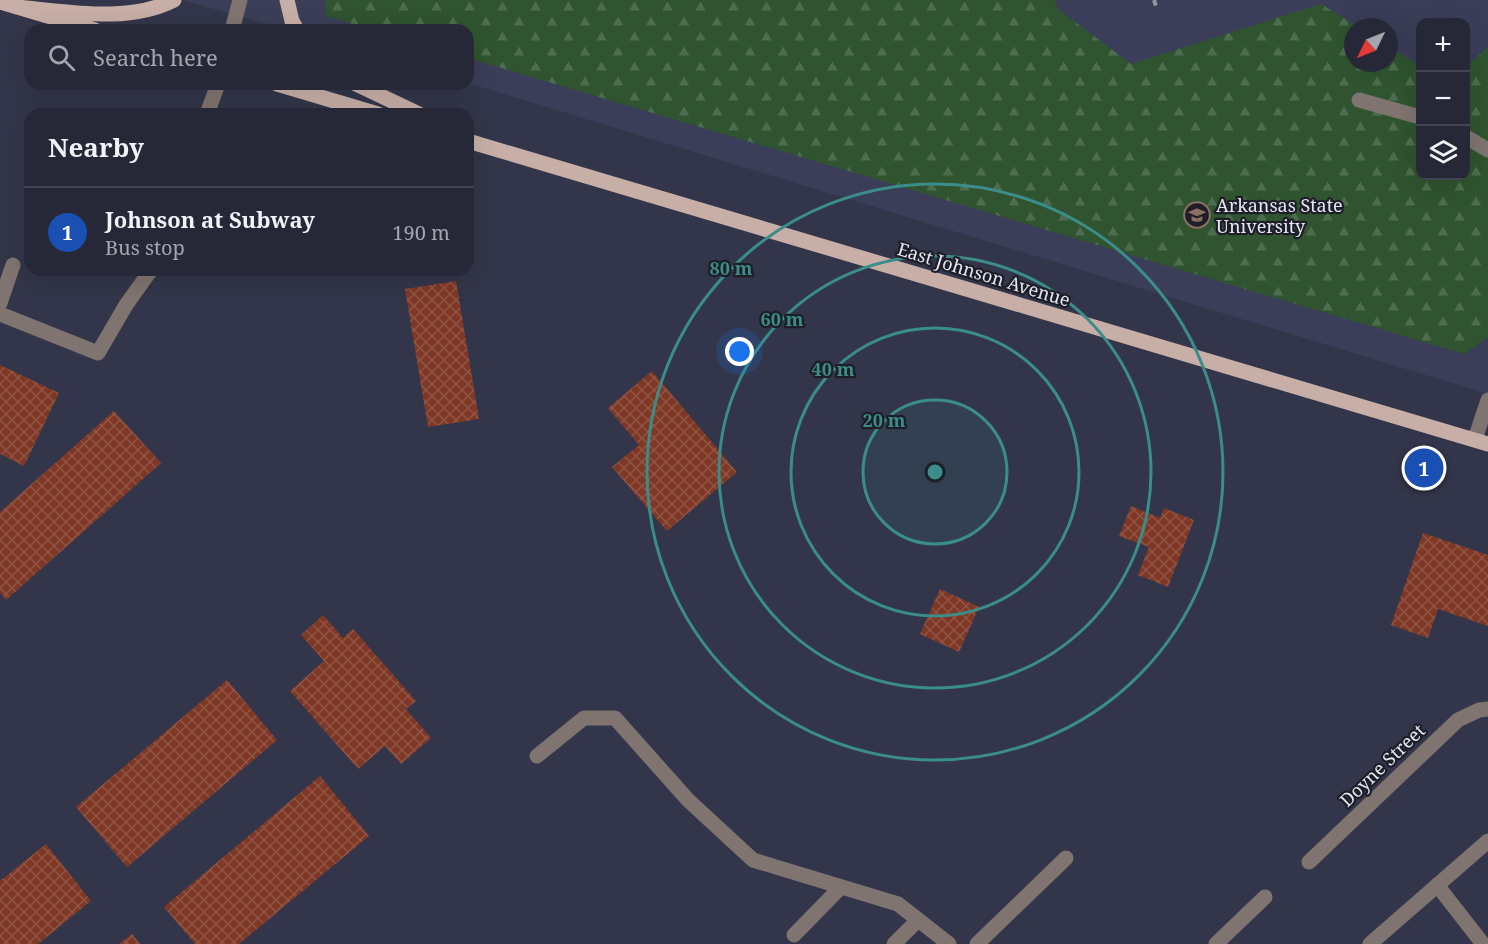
<!DOCTYPE html>
<html lang="en">
<head>
<meta charset="utf-8">
<style>
	:root { --surface:#262838; --page:#323443; --text:#f1f3f6; --muted:#a4a6ae; --line:#424453; --accent:#d99af8 }
	body { margin:0; font-family:"Noto Serif",serif; background:var(--page); color:var(--text) }
	.controls { position:absolute; right:18px; top:18px; display:grid; overflow:hidden; border-radius:12px; box-shadow:0 6px 24px #0002 }
	.controls button { width:54px; height:54px; display:grid; place-items:center; padding:0; border:0; border-bottom:2px solid var(--line); background:var(--surface); color:var(--text); font:30px sans-serif }
	.compass { position:absolute; left:1344px; top:18px; width:54px; height:54px; border-radius:50%; background:var(--surface); box-shadow:0 6px 24px #0002; rotate:227deg }
	.you { position:absolute; left:740px; top:352px; width:21px; height:21px; margin:-15px; border:4px solid #fff; border-radius:50%; background:#1a73e8; box-shadow:0 0 0 9px #1a73e833 }
	.badge { display:grid; place-items:center; width:39px; height:39px; border-radius:50%; background:var(--accent); color:#fff; font-size:20px; font-weight:700 }
	.pin { position:absolute; translate:-50% -50%; border:3px solid #fff; box-shadow:0 2px 6px #0006 }
	.list { margin:0; padding:0; list-style:none }
	h2 { display:flex; justify-content:space-between; align-items:center; height:78px; margin:0; padding:0 24px; font-size:26px }
	h2 small { font-size:20px; font-weight:400; color:var(--muted) }
	.list li { display:grid; grid-template-columns:39px 1fr auto; gap:18px; align-items:center; box-sizing:border-box; height:90px; padding:0 24px; border-top:2px solid var(--line) }
	.list b { display:block; font-size:22px; white-space:nowrap }
	.list p { margin:0; font-size:20px; white-space:nowrap; color:var(--muted) }
	.list em { font-size:20px; font-style:normal; color:var(--muted) }
	.icon { flex:none; width:33px; height:33px; fill:none; stroke:currentColor; stroke-width:2; stroke-linecap:round; stroke-linejoin:round }
	.map { position:relative; flex:none; width:1488px; height:944px; overflow:hidden }
	.search { position:absolute; background:var(--surface); box-shadow:0 6px 24px #0002; left:24px; top:24px; width:450px; height:66px; display:flex; align-items:center; gap:15px; box-sizing:border-box; padding:0 21px; border-radius:18px; color:var(--muted); font-size:22px }
	.panel { position:absolute; background:var(--surface); box-shadow:0 6px 24px #0002; left:24px; top:108px; width:450px; height:168px; border-radius:18px }
	.map>svg:first-child { display:block }
	.built { fill:#3a3e58; fill-rule:evenodd }
	.forest { fill:url(#forest-firs) }
	.building { fill:url(#building-cross-hatch) }
	.lines { fill:none; stroke-linecap:round; stroke-linejoin:round }
	.path { stroke:#9295a4; stroke-width:4; stroke-dasharray:6 3; stroke-linecap:butt }
	.minor { stroke:#807470; stroke-width:15 }
	.major { stroke:#c7afa7; stroke-width:15 }
	.ring { fill:none; stroke:#3a8d89; stroke-width:3 }
	.labels { text-anchor:middle; dominant-baseline:central; stroke-width:4.5; stroke-linejoin:round; paint-order:stroke }
	.poi-label { font-size:18px; fill:#e5e8f4; stroke:#1d1e27; text-anchor:start }
	.street-label { font-size:18px; fill:#e5e8f4; stroke:#1d1e27 }
	.centre { fill:#3a8d89; stroke:#1d1e27; stroke-width:3 }
	.ring-label { font-size:18px; text-anchor:middle; font-weight:bold; fill:#3a8d89; stroke:#1d1e27; stroke-width:4.5; stroke-linejoin:round; paint-order:stroke }
</style>
</head>
<body>
<div class="map">
<svg width="1488" height="944" viewBox="0 0 1488 944">
	<defs>
		<pattern id="forest-firs" width="22" height="20" patternUnits="userSpaceOnUse" patternTransform="scale(1.5)"><rect width="22" height="20" fill="#30542f"/><path d="M5 1l3.5 6h-7zM16 11l3.5 6h-7z" fill="#4e6d4e"/></pattern>
		<pattern id="building-cross-hatch" width="8" height="8" patternUnits="userSpaceOnUse" patternTransform="scale(1.5)"><rect width="8" height="8" fill="#7f3825"/><path d="M0 0l8 8M0 8l8-8" fill="none" stroke="#915545"/></pattern>
	</defs>
	<rect width="100%" height="100%" fill="#33364a"/>
	<path class="built" d="M 182,0 L 1488,0 L 1488,394 L 468,83 L 468,30 L 289,30 ZM 1420,22 L 1466,22 L 1466,176 L 1420,176 ZM 1353,27 L 1389,27 L 1389,63 L 1353,63 Z"/>
	<path class="forest" d="M 325,0 L 1055,0 L 1058,9 L 1131,64 L 1321,4 L 1358,27 L 1353,27 L 1353,63 L 1389,63 L 1389,46 L 1420,66 L 1420,176 L 1466,176 L 1466,67 L 1488,47 L 1488,337 L 1464,354 L 468,58 L 468,30 L 374,30 L 326,16 Z"/>
	<path class="building" d="M 456,281 L 479,419 L 428,427 L 405,289 Z
		M 0,365 L 59,393 L 24,466 L 0,454 Z
		M 652,371 L 737,472 L 667,531 L 612,467 L 639,445 L 608,408 Z
		M 114,411 L 161,463 L 6,600 L 0,593 L 0,512 Z
		M 1131,506 L 1160,518 L 1164,508 L 1194,520 L 1168,587 L 1138,575 L 1149,547 L 1119,536 Z
		M 1423,533 L 1488,555 L 1488,626 L 1438,609 L 1428,638 L 1391,625 Z
		M 940,589 L 979,607 L 959,652 L 920,634 Z
		M 323,615 L 343,638 L 353,629 L 416,701 L 406,709 L 431,738 L 401,764 L 385,746 L 358,769 L 290,691 L 324,661 L 301,635 Z
		M 227,680 L 277,740 L 127,867 L 76,807 Z
		M 320,776 L 369,836 L 239,944 L 195,944 L 164,907 Z
		M 46,844 L 91,901 L 38,944 L 0,944 L 0,881 Z
		M 132,934 L 140,944 L 119,944 Z"/>
	<g class="lines">
		<path class="path" d="M 1154,0 L 1156,6"/>
		<path class="minor" d="M 232,30 L 240,0
			M 1359,100 L 1420,117
			M 207,114 L 218,84
			M 1466,137 L 1488,150
			M 0,303 L 13,265
			M 0,314 L 98,353 L 126,305 L 151,270
			M 1475,439 L 1488,400
			M 537,756 L 584,718 L 615,718 L 688,800 L 753,860 L 898,904 L 949,944
			M 1309,862 L 1458,720 L 1479,710 L 1488,709
			M 1437,885 L 1483,944
			M 794,935 L 841,887
			M 894,944 L 918,920
			M 977,944 L 1066,858
			M 1216,944 L 1265,897
			M 1370,944 L 1488,841"/>
		<path class="major" d="M 287,0 L 292,21 L 297,30
			M 0,2 L 95,30
			M 16,7 C 67,11 127,24 174,0
			M 277,84 L 378,114
			M 356,84 L 419,114
			M 468,141 L 1488,444"/>
	</g>
	<circle cx="935" cy="472" r="72" fill="#3a8d89" fill-opacity=".12"/>
	<g class="ring">
		<circle cx="935" cy="472" r="72"/>
		<circle cx="935" cy="472" r="144"/>
		<circle cx="935" cy="472" r="216"/>
		<circle cx="935" cy="472" r="288"/>
	</g>
	<defs>
		<g id="university-ring" transform="scale(1.35)"><circle r="9.5" fill="#1d1e27" stroke="#8d6e63" stroke-width="1.5"/><path d="M0-5L7-2L0 1L-7-2ZM-4 1L0 2.5L4 1V4Q0 6-4 4Z" fill="#8d6e63"/></g>
	</defs>
	<g fill-rule="evenodd">
		<use href="#university-ring" x="1197" y="215"/>
	</g>
	<g class="labels">
		<g class="poi-label">
			<text x="1216" y="205">Arkansas State<tspan x="1216" dy="21">University</tspan></text>
		</g>
		<g class="street-label">
			<text transform="translate(984 274) rotate(17)">East Johnson Avenue</text>
			<text transform="translate(1382 765) rotate(-44)">Doyne Street</text>
		</g>
	</g>
	<circle cx="935" cy="472" r="9" class="centre"/>
	<g class="ring-label">
		<text x="731" y="275">80 m</text>
		<text x="782" y="326">60 m</text>
		<text x="833" y="376">40 m</text>
		<text x="884" y="427">20 m</text>
	</g>
</svg>
<div class="controls">
<button>+</button>
<button>−</button>
<button><svg class="icon" aria-label="layers" viewBox="0 0 24 24"><path d="M12 4l9 5-9 5-9-5zM3 14l9 5 9-5"/></svg></button>
</div>
<svg class="compass" viewBox="-18 -18 36 36"><path d="M0-13l5 13h-10z" fill="#e53935"/><path d="M0 13l5-13h-10z" fill="#a4a6ae"/></svg>
<div class="you"></div>
<div class="pin badge" style="left:1424px;top:468px;background:#1a4fb4">1</div>
<div class="search"><svg class="icon" aria-label="search" viewBox="0 0 24 24"><circle cx="10" cy="10" r="6"/><path d="M15 15l6 6"/></svg>Search here</div>
<section class="panel">
<h2>Nearby<small></small></h2>
<ul class="list">
<li><span class="badge" style="background:#1a4fb4">1</span><div><b>Johnson at Subway</b><p>Bus stop</p></div><em>190 m</em></li>
</ul>
</section>
</div>
</body>
</html>
